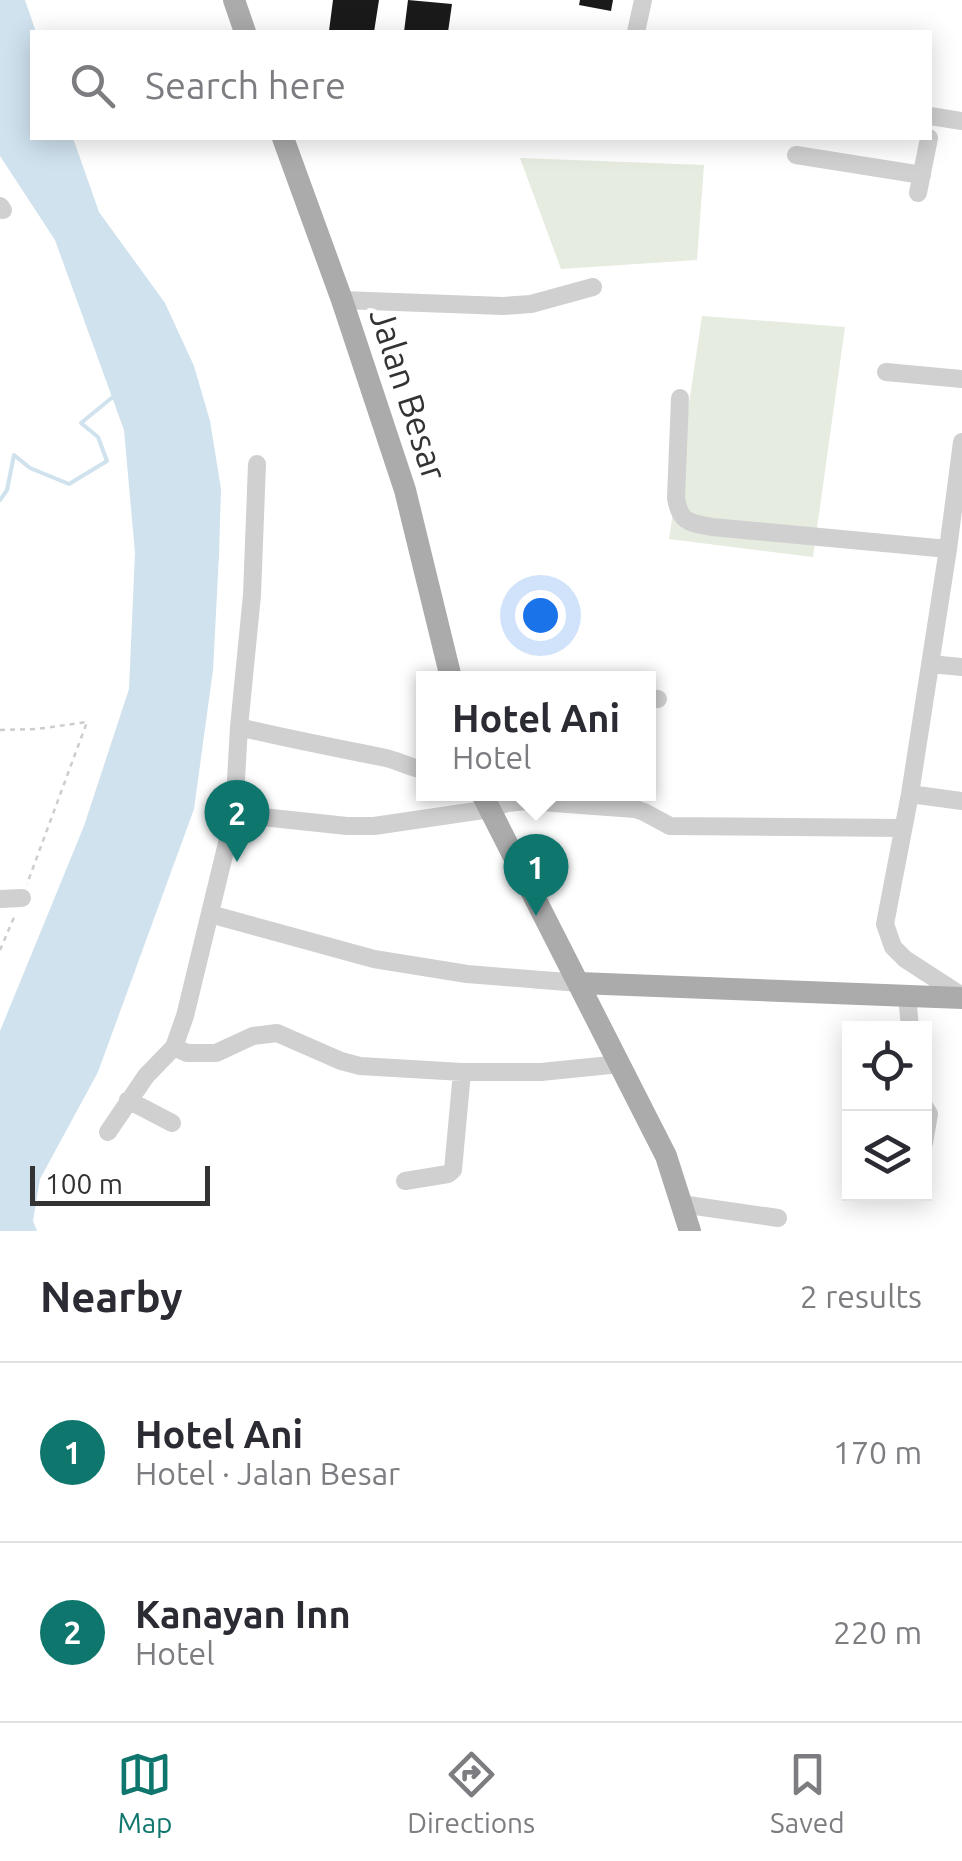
<!DOCTYPE html>
<html lang="en">
<head>
<meta charset="utf-8">
<style>
	:root { --surface:#fff; --page:#f7f7f7; --text:#2b2b33; --muted:#7c7c81; --line:#e1e1e2; --accent:#0f766e }
	body { margin:0; font-family:Ubuntu,sans-serif; background:var(--page); color:var(--text) }
	.controls { position:absolute; right:30px; bottom:30px; display:grid; overflow:hidden; border-radius:0px; box-shadow:0 5px 25px #0003 }
	.controls button { width:90px; height:90px; display:grid; place-items:center; padding:0; border:0; border-bottom:2px solid var(--line); background:var(--surface); color:var(--text); font:50px sans-serif }
	.scale { position:absolute; left:30px; bottom:25px; width:180px; box-sizing:border-box; padding-left:10px; border:5px solid #333; border-top:0; font-size:28px; line-height:35px; white-space:nowrap; color:#333; -webkit-text-stroke:8px #fff; paint-order:stroke }
	.you { position:absolute; left:540px; top:615px; width:35px; height:35px; margin:-25px; border:8px solid #fff; border-radius:50%; background:#1a73e8; box-shadow:0 0 0 15px #1a73e833 }
	.badge { display:grid; place-items:center; width:65px; height:65px; border-radius:50%; background:var(--accent); color:#fff; font-size:32px; font-weight:700 }
	.pin { position:absolute; translate:-50% -82px; filter:drop-shadow(0 2px 5px #0008) }
	.pin::after { content:''; position:absolute; top:52px; width:35px; height:30px; background:inherit; clip-path:polygon(0 0,100% 0,50% 100%) }
	.popup { position:absolute; left:416px; top:671px; width:240px; height:130px; box-sizing:border-box; display:grid; place-content:center; border-radius:0px; background:var(--surface); filter:drop-shadow(0 2px 8px #0005); font-size:32px; white-space:nowrap; color:var(--muted) }
	.popup b { font-size:38px; color:var(--text) }
	.popup::after { content:''; position:absolute; left:50%; top:100%; margin-left:-20px; border:20px solid transparent; border-top-color:var(--surface) }
	.list { margin:0; padding:0; list-style:none }
	h2 { display:flex; justify-content:space-between; align-items:center; height:130px; margin:0; padding:0 40px; font-size:42px }
	h2 small { font-size:32px; font-weight:400; color:var(--muted) }
	.list li { display:grid; grid-template-columns:65px 1fr auto; gap:30px; align-items:center; box-sizing:border-box; height:180px; padding:0 40px; border-top:2px solid var(--line) }
	.list b { display:block; font-size:38px; white-space:nowrap }
	.list p { margin:0; font-size:32px; white-space:nowrap; color:var(--muted) }
	.list em { font-size:32px; font-style:normal; color:var(--muted) }
	.icon { flex:none; width:55px; height:55px; fill:none; stroke:currentColor; stroke-width:2; stroke-linecap:round; stroke-linejoin:round }
	.map { position:relative; flex:none; width:962px; height:1231px; overflow:hidden }
	.search { position:absolute; background:var(--surface); box-shadow:0 5px 25px #0003; left:30px; right:30px; top:30px; height:110px; display:flex; align-items:center; gap:25px; box-sizing:border-box; padding:0 35px; border-radius:0px; color:var(--muted); font-size:38px }
	.sheet { height:490px; background:var(--surface) }
	nav { display:flex; justify-content:space-around; align-items:center; box-sizing:border-box; height:140px; border-top:2px solid var(--line); background:var(--surface); font-size:28px; color:var(--muted) }
	nav a { display:grid; justify-items:center; gap:5px }
	nav .on { color:var(--accent) }
	.map>svg:first-child { display:block }
	.green { fill:#e6ecdf }
	.water { fill:#cfe2ee }
	.lines { fill:none; stroke-linecap:round; stroke-linejoin:round }
	.stream { stroke:#cfe2ee; stroke-width:4 }
	.building { fill:#1a1a1a }
	.path { stroke:#cdcdcd; stroke-width:2.5; stroke-dasharray:5 5; stroke-linecap:butt }
	.minor { stroke:#d0d0d0; stroke-width:18 }
	.major { stroke:#ababab; stroke-width:22 }
	.labels { text-anchor:middle; dominant-baseline:central; stroke-width:10; stroke-linejoin:round; paint-order:stroke }
	.street-label { font-size:35px; fill:#333; stroke:#fff }
</style>
</head>
<body>
<div class="map">
<svg width="962" height="1231" viewBox="0 0 962 1231">
	<rect width="100%" height="100%" fill="#fff"/>
	<path class="green" d="M 520,158 L 704,165 L 697,260 L 561,269 Z
		M 702,316 L 845,327 L 813,557 L 669,539 Z"/>
	<path class="water" d="M 0,0 L 25,0 L 36,32 L 32,32 L 32,138 L 73,138 L 99,212 L 165,303 L 194,366 L 210,421 L 221,489 L 219,555 L 213,670 L 194,809 L 98,1072 L 40,1179 L 33,1221 L 37,1231 L 0,1231 L 0,1031 L 84,826 L 129,689 L 135,553 L 124,430 L 55,240 L 0,156 Z"/>
	<g class="lines">
		<path class="stream" d="M 0,500 L 7,490 L 14,455 L 30,468 L 69,484 L 107,461 L 98,437 L 81,423 L 114,396"/>
	</g>
	<path class="building" d="M 333,0 L 379,0 L 374,32 L 329,31 Z
		M 408,0 L 452,4 L 448,32 L 404,32 Z
		M 580,0 L 613,0 L 611,11 L 579,5 Z"/>
	<g class="lines">
		<path class="path" d="M 0,730 L 37,729 L 87,722 L 27,884
			M 0,950 L 15,915"/>
		<path class="minor" d="M 636,32 L 643,0
			M 930,116 L 962,121
			M 796,155 L 922,175
			M 918,193 L 929,138
			M 0,206 L 3,210
			M 342,300 L 503,306 L 531,304 L 593,287
			M 886,372 L 962,379
			M 680,398 L 676,498 C 680,523 690,523 712,527 L 948,549
			M 962,442 L 948,549 L 910,794 L 885,924 L 893,947 L 905,959 L 962,996
			M 930,664 L 962,667
			M 648,698 L 658,699
			M 239,727 C 288,739 337,748 386,758 C 399,761 410,768 424,770
			M 910,794 L 962,801
			M 234,814 L 347,826 L 374,826 L 490,809 L 507,803 L 527,801 L 635,809 L 644,812 L 670,826 L 903,828
			M 0,899 L 22,898
			M 210,914 L 374,959 L 467,974 L 579,983
			M 907,995 L 910,1028
			M 174,1047 L 187,1053 L 216,1053 L 253,1036 L 277,1033 L 341,1061 L 360,1066 L 462,1072 L 541,1072 L 620,1064
			M 128,1100 L 172,1123
			M 924,1106 L 929,1114 L 924,1143
			M 108,1132 L 146,1076 L 174,1047 L 185,1016 L 234,814 L 239,727 L 252,595 L 257,464
			M 405,1181 L 448,1174 L 453,1170 L 462,1072
			M 681,1204 L 778,1218"/>
		<path class="major" d="M 234,0 L 245,32
			M 283,138 L 342,300 L 405,490 L 451,678
			M 482,794 L 666,1156 L 690,1231
			M 579,983 L 962,998"/>
	</g>
	<g class="labels">
		<g class="street-label">
			<text transform="translate(409 394) rotate(72)">Jalan Besar</text>
		</g>
	</g>
</svg>
<div class="controls">
<button><svg class="icon" aria-label="locate" viewBox="0 0 24 24"><circle cx="12" cy="12" r="6"/><path d="M12 2v4M12 18v4M2 12h4M18 12h4"/></svg></button>
<button><svg class="icon" aria-label="layers" viewBox="0 0 24 24"><path d="M12 4l9 5-9 5-9-5zM3 14l9 5 9-5"/></svg></button>
</div>
<div class="scale">100 m</div>
<div class="you"></div>
<div class="pin badge" style="left:536px;top:916px">1</div>
<div class="popup"><b>Hotel Ani</b>Hotel</div>
<div class="pin badge" style="left:237px;top:862px">2</div>
<div class="search"><svg class="icon" aria-label="search" viewBox="0 0 24 24"><circle cx="10" cy="10" r="6"/><path d="M15 15l6 6"/></svg>Search here</div>
</div>
<section class="sheet">
<h2>Nearby<small>2 results</small></h2>
<ul class="list">
<li><span class="badge">1</span><div><b>Hotel Ani</b><p>Hotel · Jalan Besar</p></div><em>170 m</em></li>
<li><span class="badge">2</span><div><b>Kanayan Inn</b><p>Hotel</p></div><em>220 m</em></li>
</ul>
</section>
<nav>
<a class="on"><svg class="icon" aria-label="map" viewBox="0 0 24 24"><path d="M3 6l6-2 6 2 6-2v14l-6 2-6-2-6 2zM9 4v14M15 6v14"/></svg>Map</a>
<a><svg class="icon" aria-label="directions" viewBox="0 0 24 24"><path d="M12 3l9 9-9 9-9-9zM9 14v-3h6M13 9l2 2-2 2"/></svg>Directions</a>
<a><svg class="icon" aria-label="saved" viewBox="0 0 24 24"><path d="M7 4h10v16l-5-4-5 4z"/></svg>Saved</a>
</nav>
</body>
</html>
